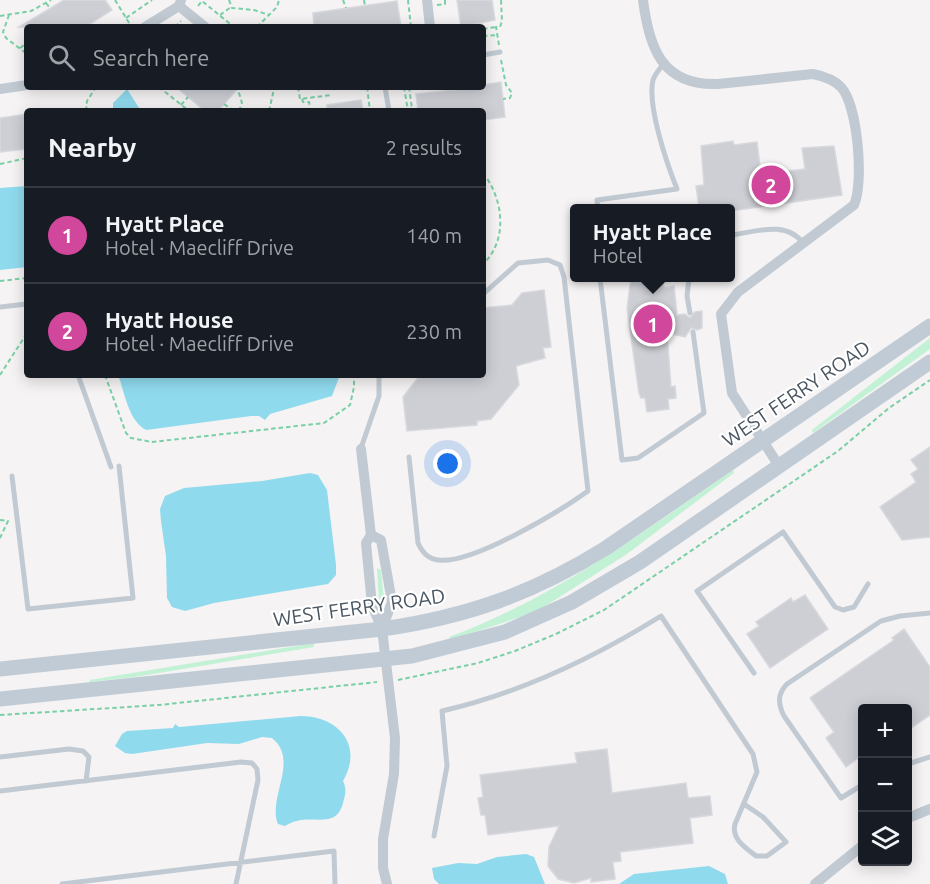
<!DOCTYPE html>
<html lang="en">
<head>
<meta charset="utf-8">
<style>
	:root { --surface:#171b24; --page:#242831; --text:#f1f3f6; --muted:#9ea1a6; --line:#363941; --accent:#1a73e8 }
	body { margin:0; font-family:Ubuntu,sans-serif; background:var(--page); color:var(--text) }
	.controls { position:absolute; right:18px; bottom:18px; display:grid; overflow:hidden; border-radius:6px; box-shadow:0 3px 15px #0003 }
	.controls button { width:54px; height:54px; display:grid; place-items:center; padding:0; border:0; border-bottom:2px solid var(--line); background:var(--surface); color:var(--text); font:30px sans-serif }
	.you { position:absolute; left:448px; top:464px; width:21px; height:21px; margin:-15px; border:4px solid #fff; border-radius:50%; background:#1a73e8; box-shadow:0 0 0 9px #1a73e833 }
	.badge { display:grid; place-items:center; width:39px; height:39px; border-radius:50%; background:var(--accent); color:#fff; font-size:20px; font-weight:700 }
	.pin { position:absolute; translate:-50% -50%; border:3px solid #fff; box-shadow:0 2px 6px #0006 }
	.popup { position:absolute; left:570px; top:204px; width:165px; height:78px; box-sizing:border-box; display:grid; place-content:center; border-radius:6px; background:var(--surface); filter:drop-shadow(0 2px 4px #0005); font-size:20px; white-space:nowrap; color:var(--muted) }
	.popup b { font-size:22px; color:var(--text) }
	.popup::after { content:''; position:absolute; left:50%; top:100%; margin-left:-12px; border:12px solid transparent; border-top-color:var(--surface) }
	.list { margin:0; padding:0; list-style:none }
	h2 { display:flex; justify-content:space-between; align-items:center; height:78px; margin:0; padding:0 24px; font-size:26px }
	h2 small { font-size:20px; font-weight:400; color:var(--muted) }
	.list li { display:grid; grid-template-columns:39px 1fr auto; gap:18px; align-items:center; box-sizing:border-box; height:96px; padding:0 24px; border-top:2px solid var(--line) }
	.list b { display:block; font-size:22px; white-space:nowrap }
	.list p { margin:0; font-size:20px; white-space:nowrap; color:var(--muted) }
	.list em { font-size:20px; font-style:normal; color:var(--muted) }
	.icon { flex:none; width:33px; height:33px; fill:none; stroke:currentColor; stroke-width:2; stroke-linecap:round; stroke-linejoin:round }
	.map { position:relative; flex:none; width:930px; height:884px; overflow:hidden }
	.search { position:absolute; background:var(--surface); box-shadow:0 3px 15px #0003; left:24px; top:24px; width:462px; height:66px; display:flex; align-items:center; gap:15px; box-sizing:border-box; padding:0 21px; border-radius:6px; color:var(--muted); font-size:22px }
	.panel { position:absolute; background:var(--surface); box-shadow:0 3px 15px #0003; left:24px; top:108px; width:462px; height:270px; border-radius:6px }
	.map>svg:first-child { display:block }
	.green { fill:#c3f1d5 }
	.water { fill:#90daee }
	.building { fill:#cdcfd5; stroke:#d7d9de; stroke-width:1.5 }
	.lines { fill:none; stroke-linecap:round; stroke-linejoin:round }
	.path { stroke:#7ad0a6; stroke-width:2; stroke-dasharray:4.5 3; stroke-linecap:butt }
	.lane { stroke:#c1cad2; stroke-width:5 }
	.street { stroke:#c1cad2; stroke-width:10 }
	.secondary { stroke:#c1cbd6; stroke-width:15 }
	.labels { text-anchor:middle; dominant-baseline:central; stroke-width:4.5; stroke-linejoin:round; paint-order:stroke }
	.street-label { font-size:20px; fill:#4a5661; stroke:#fff }
</style>
</head>
<body>
<div class="map">
<svg width="930" height="884" viewBox="0 0 930 884">
	<rect width="100%" height="100%" fill="#f5f3f3"/>
	<path class="green" d="M 930,338 L 930,349 L 813,433 L 812,430 Z
		M 733,470 L 734,473 L 627,554 L 536,612 L 450,640 L 449,637 C 556,597 640,534 733,470 Z
		M 377,568 L 381,570 L 384,602 L 379,602 Z
		M 314,643 L 314,647 L 135,677 L 89,682 L 90,680 Z"/>
	<path class="water" d="M 127,89 L 141,111 L 113,111 L 113,103 Z
		M 27,186 L 27,267 L 0,270 L 0,188 Z
		M 118,375 L 340,375 L 332,396 L 270,414 L 265,420 L 259,416 L 251,416 L 146,430 C 128,420 125,393 118,375 Z
		M 310,473 L 318,475 L 327,490 L 336,565 L 336,575 L 328,584 L 214,603 L 185,611 L 172,607 L 167,598 L 166,556 L 161,521 L 160,509 L 165,496 L 184,488 L 262,481 Z
		M 301,716 C 338,716 364,745 343,781 C 346,787 346,792 344,799 C 337,835 310,809 285,826 L 278,824 C 267,799 300,760 272,738 L 262,737 L 239,744 L 207,743 L 132,754 L 125,753 L 115,746 L 122,734 L 127,731 L 173,728 L 175,724 L 179,727 Z
		M 526,854 L 534,857 L 545,884 L 439,884 L 434,879 L 432,868 L 458,863 L 477,864 L 497,857 Z
		M 709,866 L 725,874 L 728,884 L 619,884 L 634,874 Z"/>
	<path class="building" d="M 64,0 L 105,0 L 112,10 L 85,27 L 19,27 Z
		M 457,0 L 492,0 L 495,20 L 461,27 Z
		M 397,1 L 401,27 L 314,27 L 313,13 Z
		M 501,82 L 505,117 L 483,120 L 483,111 L 418,111 L 416,94 L 483,87 L 483,85 Z
		M 176,87 L 239,87 L 218,111 L 205,111 Z
		M 361,100 L 363,111 L 327,111 L 327,105 Z
		M 27,114 L 27,149 L 0,152 L 0,118 Z
		M 733,141 L 734,145 L 757,142 L 761,174 L 805,169 L 802,148 L 834,146 L 842,195 L 731,211 L 731,208 L 699,208 L 696,186 L 704,185 L 701,146 Z
		M 631,278 L 662,278 L 664,288 L 674,286 L 677,315 L 685,314 L 690,318 L 695,312 L 702,311 L 702,328 L 697,330 L 691,328 L 685,337 L 667,333 L 671,387 L 675,386 L 676,398 L 668,399 L 669,409 L 647,412 L 645,398 L 641,398 L 639,393 L 627,309 Z
		M 544,290 L 551,347 L 543,348 L 545,358 L 516,366 L 519,385 L 491,419 L 477,421 L 477,425 L 407,431 L 403,397 L 420,375 L 483,375 L 483,308 L 512,305 L 522,293 Z
		M 930,447 L 930,537 L 902,540 L 880,507 L 916,482 L 911,474 L 918,469 L 911,460 Z
		M 805,595 L 828,629 L 770,668 L 747,634 L 759,626 L 756,622 L 791,598 L 793,602 Z
		M 904,629 L 930,667 L 930,715 L 908,730 L 908,708 L 862,708 L 862,755 L 846,767 L 826,738 L 834,732 L 810,698 L 894,640 L 892,638 Z
		M 607,749 L 612,793 L 686,783 L 688,798 L 710,796 L 712,815 L 690,818 L 693,843 L 620,852 L 621,861 L 613,862 L 615,879 L 591,882 L 591,878 L 574,883 L 558,879 L 548,866 L 549,847 L 559,826 L 488,835 L 485,815 L 481,815 L 478,798 L 483,797 L 480,775 L 577,763 L 575,753 Z"/>
	<g class="lines">
		<path class="path" d="M 115,0 L 131,26
			M 229,0 L 232,8 L 254,10 L 269,15
			M 343,0 L 346,8
			M 364,0 L 365,6
			M 408,0 L 411,27
			M 46,3 L 50,8
			M 437,5 L 445,4 L 445,0
			M 198,6 L 202,1 L 234,27
			M 9,15 L 3,32 L 6,38 L 27,54
			M 220,15 L 231,7
			M 0,16 L 31,11 L 51,0
			M 126,18 L 152,0
			M 477,24 L 477,27
			M 175,27 L 181,21
			M 257,27 L 277,7 L 279,0
			M 483,29 L 496,27
			M 483,36 L 498,35
			M 499,45 L 496,27 L 500,27 L 502,21 L 501,0
			M 20,48 L 27,43
			M 501,60 L 506,85 L 512,93 L 510,98 L 503,99
			M 159,87 L 189,111
			M 298,87 L 300,99 L 331,95
			M 367,87 L 370,111
			M 404,87 L 408,111
			M 409,87 L 412,109 L 418,110
			M 302,99 L 303,102 L 309,102 L 310,107
			M 224,104 L 234,111
			M 181,105 L 188,97
			M 86,111 L 87,101 L 96,87
			M 239,111 L 242,103 L 239,93 L 242,87
			M 269,111 L 274,89
			M 0,164 L 27,158
			M 483,173 C 504,199 508,241 483,264
			M 0,281 L 27,278
			M 0,375 L 27,333
			M 105,375 L 126,433 L 131,438 L 152,442 L 324,423 L 350,405 L 354,387 L 354,375
			M 0,520 L 8,521 L 0,538
			M 398,680 L 478,663 L 515,651 L 556,634 L 604,610 L 838,451 L 889,408 L 930,380
			M 0,715 L 159,705 L 377,682"/>
		<path class="lane" d="M 483,55 L 500,52
			M 385,87 L 389,111
			M 598,208 L 597,200 L 677,189 C 667,164 647,106 653,80 C 655,74 660,69 663,64
			M 732,235 C 755,232 786,220 803,243
			M 600,278 L 622,460 L 638,458 L 704,413 L 693,332
			M 689,278 L 687,296 L 690,313
			M 0,307 L 27,304
			M 78,375 L 111,467
			M 361,448 L 379,396 L 379,375
			M 409,457 L 418,543 C 422,552 428,559 438,560 C 472,565 560,511 588,491 L 564,277 L 560,265 L 548,260 L 518,263 L 483,294
			M 12,476 L 28,609 L 133,598 L 119,466
			M 754,673 L 697,591 L 783,532 L 835,607 L 843,610 L 854,607 L 868,584
			M 0,757 L 69,749 L 83,751 L 89,757 L 86,781
			M 908,764 L 930,757
			M 862,785 L 841,798 L 784,716 C 778,704 777,694 787,684 L 881,621 L 900,616 L 930,613
			M 0,791 L 241,762 L 252,763 L 257,769 L 258,780 L 236,884
			M 434,836 L 447,766 L 442,711 C 521,693 592,659 661,616 L 753,754 L 757,772 L 735,824 C 731,839 746,848 756,856 L 767,856 L 786,842 L 763,817 L 744,804
			M 62,884 L 334,851 L 335,884"/>
		<path class="street" d="M 427,0 L 430,27
			M 643,0 C 649,48 662,86 718,84 L 813,74 C 823,76 834,80 841,87 C 858,106 864,183 854,205 L 738,292 L 721,314 L 732,393 L 779,466
			M 179,6 L 205,27
			M 145,27 L 179,6 L 181,0
			M 0,89 L 27,85
			M 361,449 L 371,535 L 366,543 L 372,605 L 382,629 L 395,738 L 394,774 L 383,839 L 383,868 L 387,884
			M 371,535 L 381,540 L 392,602 L 382,629
			M 908,818 L 930,809
			M 815,884 L 862,846"/>
		<path class="secondary" d="M 0,669 L 382,629 C 467,617 534,593 606,548 L 930,326
			M 0,699 L 412,656 L 505,632 L 572,602 L 640,562 L 930,362"/>
	</g>
	<g class="labels">
		<g class="street-label">
			<text transform="translate(796 393) rotate(-34)">WEST FERRY ROAD</text>
			<text transform="translate(359 607) rotate(-8)">WEST FERRY ROAD</text>
		</g>
	</g>
</svg>
<div class="controls">
<button>+</button>
<button>−</button>
<button><svg class="icon" aria-label="layers" viewBox="0 0 24 24"><path d="M12 4l9 5-9 5-9-5zM3 14l9 5 9-5"/></svg></button>
</div>
<div class="you"></div>
<div class="pin badge" style="left:653px;top:324px;background:#d1479c">1</div>
<div class="popup"><b>Hyatt Place</b>Hotel</div>
<div class="pin badge" style="left:771px;top:185px;background:#d1479c">2</div>
<div class="search"><svg class="icon" aria-label="search" viewBox="0 0 24 24"><circle cx="10" cy="10" r="6"/><path d="M15 15l6 6"/></svg>Search here</div>
<section class="panel">
<h2>Nearby<small>2 results</small></h2>
<ul class="list">
<li><span class="badge" style="background:#d1479c">1</span><div><b>Hyatt Place</b><p>Hotel · Maecliff Drive</p></div><em>140 m</em></li>
<li><span class="badge" style="background:#d1479c">2</span><div><b>Hyatt House</b><p>Hotel · Maecliff Drive</p></div><em>230 m</em></li>
</ul>
</section>
</div>
</body>
</html>
